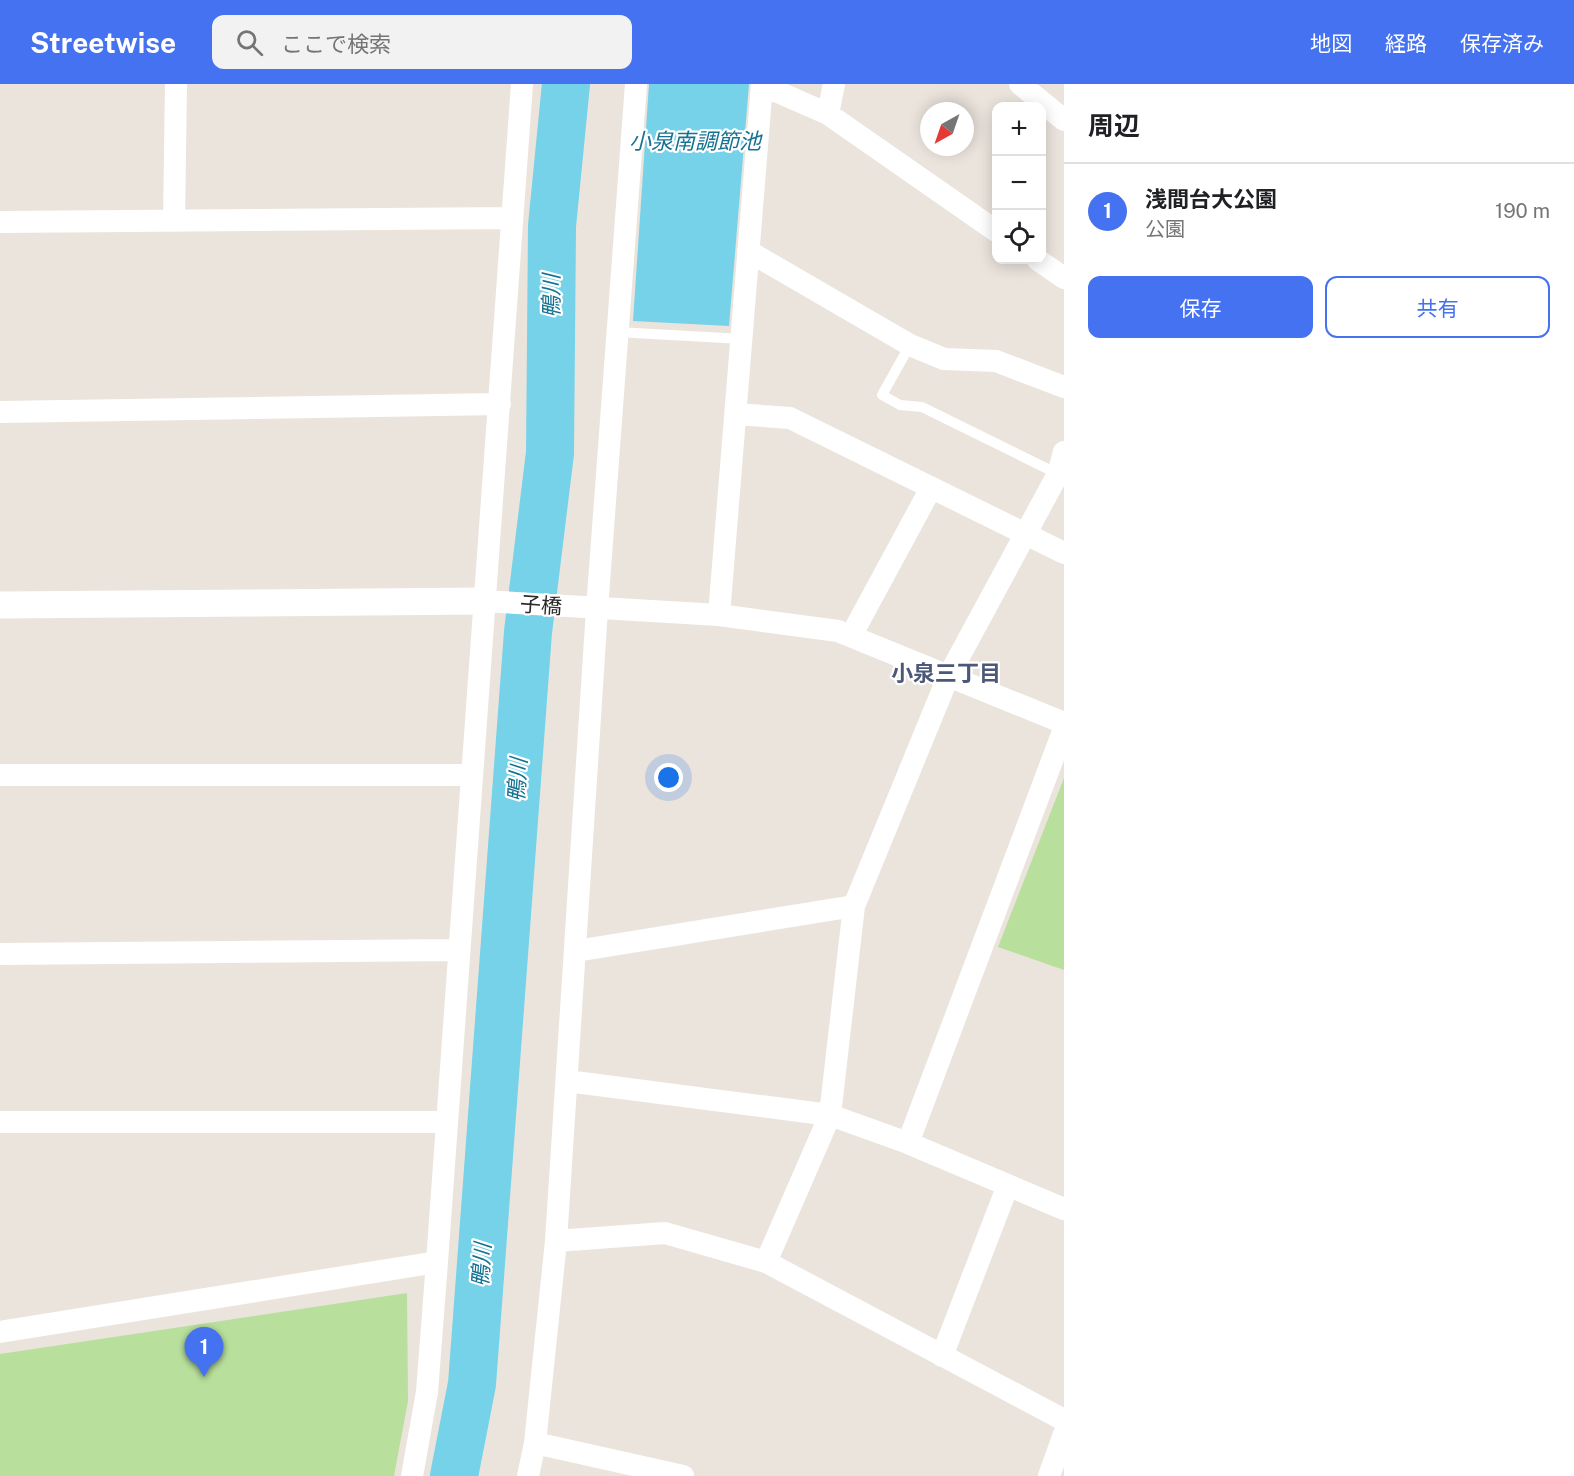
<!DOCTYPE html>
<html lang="ja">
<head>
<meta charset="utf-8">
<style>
	:root { --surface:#fff; --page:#f2f2f2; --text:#202124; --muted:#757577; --line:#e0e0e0; --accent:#4572f0 }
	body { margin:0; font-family:"Public Sans","Noto Sans JP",sans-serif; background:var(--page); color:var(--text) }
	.controls { position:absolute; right:18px; top:18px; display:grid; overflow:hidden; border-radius:12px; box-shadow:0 3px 15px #0003 }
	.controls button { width:54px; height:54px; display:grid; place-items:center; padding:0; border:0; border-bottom:2px solid var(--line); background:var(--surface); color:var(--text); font:30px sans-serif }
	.compass { position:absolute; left:920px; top:18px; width:54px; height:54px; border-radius:50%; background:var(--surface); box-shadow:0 3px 15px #0003; rotate:220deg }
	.you { position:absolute; left:669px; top:694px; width:21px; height:21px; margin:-15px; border:4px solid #fff; border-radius:50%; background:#1a73e8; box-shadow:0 0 0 9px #1a73e833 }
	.badge { display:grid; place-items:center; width:39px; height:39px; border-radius:50%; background:var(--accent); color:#fff; font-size:20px; font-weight:700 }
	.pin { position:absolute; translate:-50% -50px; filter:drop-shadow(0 2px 3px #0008) }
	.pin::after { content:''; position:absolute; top:32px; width:21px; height:18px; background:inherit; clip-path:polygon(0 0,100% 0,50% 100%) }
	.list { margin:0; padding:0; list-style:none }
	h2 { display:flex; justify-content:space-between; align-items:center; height:78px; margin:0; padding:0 24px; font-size:26px }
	h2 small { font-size:20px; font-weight:400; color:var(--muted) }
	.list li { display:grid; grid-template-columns:39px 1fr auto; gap:18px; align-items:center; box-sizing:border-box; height:96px; padding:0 24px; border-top:2px solid var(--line) }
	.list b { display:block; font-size:22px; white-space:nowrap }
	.list p { margin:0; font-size:20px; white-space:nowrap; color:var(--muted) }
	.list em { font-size:20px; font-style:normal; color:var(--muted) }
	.actions { display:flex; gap:12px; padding:18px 24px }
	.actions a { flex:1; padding:14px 0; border:2px solid var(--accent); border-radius:12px; text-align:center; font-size:21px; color:var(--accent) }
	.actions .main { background:var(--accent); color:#fff }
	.icon { flex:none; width:33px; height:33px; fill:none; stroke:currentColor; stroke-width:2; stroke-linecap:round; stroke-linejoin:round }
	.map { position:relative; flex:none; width:1064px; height:1392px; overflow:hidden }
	header { display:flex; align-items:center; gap:36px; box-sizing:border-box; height:84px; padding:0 30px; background:var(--accent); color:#fff }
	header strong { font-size:28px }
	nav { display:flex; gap:33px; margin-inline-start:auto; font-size:21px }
	.search { width:420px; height:54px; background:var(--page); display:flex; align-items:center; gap:15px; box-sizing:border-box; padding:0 21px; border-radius:12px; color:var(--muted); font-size:22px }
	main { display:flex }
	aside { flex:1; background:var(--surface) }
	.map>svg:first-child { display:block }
	.green { fill:#b8df9c }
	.water { fill:#75d2e8 }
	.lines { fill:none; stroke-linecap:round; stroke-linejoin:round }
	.river { stroke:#75d2e8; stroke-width:48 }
	.service { stroke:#fff; stroke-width:10 }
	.minor { stroke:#fff; stroke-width:22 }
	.tertiary { stroke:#fff; stroke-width:27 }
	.labels { text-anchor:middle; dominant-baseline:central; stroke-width:4.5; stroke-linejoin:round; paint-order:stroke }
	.street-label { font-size:21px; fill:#2a2a2a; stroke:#fff }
	.water-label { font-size:22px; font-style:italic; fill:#157293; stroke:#fff }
	.neighbourhood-label { font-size:22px; font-weight:bold; fill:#4d5878; stroke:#fff }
</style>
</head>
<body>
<header>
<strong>Streetwise</strong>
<div class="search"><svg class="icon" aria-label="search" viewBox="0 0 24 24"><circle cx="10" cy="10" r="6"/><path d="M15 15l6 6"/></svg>ここで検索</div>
<nav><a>地図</a><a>経路</a><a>保存済み</a></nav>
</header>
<main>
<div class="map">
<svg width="1064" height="1392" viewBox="0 0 1064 1392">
	<rect width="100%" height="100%" fill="#ebe4dd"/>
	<path class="green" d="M 1064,694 L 1064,886 L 998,863 Z
		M 407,1209 L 408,1317 L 394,1392 L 0,1392 L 0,1270 Z"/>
	<path class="water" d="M 649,0 L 749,0 L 729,242 L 633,237 Z"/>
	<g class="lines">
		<path class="river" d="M 454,1392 L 472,1300 L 528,548 L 550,369 L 552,142 L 566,0"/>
		<path class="service" d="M 617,248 L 742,255
			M 910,261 L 882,311 L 900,321 L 922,323 L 1058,390"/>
		<path class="minor" d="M 1020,0 L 1064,36
			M 762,1 L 828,30 L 996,147
			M 828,30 L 834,0
			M 174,137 L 176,0
			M 0,138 L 512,134
			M 748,167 L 910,261 L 944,275 L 996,277 L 1064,303
			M 1038,176 L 1064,194
			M 0,328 L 500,320
			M 736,330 L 790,334 L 1064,469
			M 484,517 L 719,531 L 838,547 L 1064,639
			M 719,531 L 762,0
			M 851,552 L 931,404
			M 0,691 L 472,691
			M 576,867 L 854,822
			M 0,870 L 459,866
			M 567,997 L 830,1031 L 908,1059 L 1064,1125
			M 0,1038 L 447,1038
			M 908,1059 L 1064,645
			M 556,1157 L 665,1149 L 766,1178 L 1064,1336
			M 766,1178 L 830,1031 L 854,822 L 948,593 L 1058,390 L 1064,368
			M 0,1248 L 437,1178
			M 942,1272 L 1008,1101
			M 535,1359 L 683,1392
			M 412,1392 L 427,1308 L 437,1178 L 522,0
			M 528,1392 L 535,1359 L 556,1157 L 597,525 L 636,0
			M 1049,1392 L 1064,1350"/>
		<path class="tertiary" d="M 0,521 L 484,517"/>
	</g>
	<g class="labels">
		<g class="street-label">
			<text transform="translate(541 521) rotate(4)">子橋</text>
		</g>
		<g class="water-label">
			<text x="695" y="57">小泉南調節池</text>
			<text transform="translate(551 212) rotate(-90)">鴨川</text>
			<text transform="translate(517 696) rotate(-86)">鴨川</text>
			<text transform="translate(481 1181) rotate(-86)">鴨川</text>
		</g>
		<g class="neighbourhood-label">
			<text x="946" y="589">小泉三丁目</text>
		</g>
	</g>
</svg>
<div class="controls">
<button>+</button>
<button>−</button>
<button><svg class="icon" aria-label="locate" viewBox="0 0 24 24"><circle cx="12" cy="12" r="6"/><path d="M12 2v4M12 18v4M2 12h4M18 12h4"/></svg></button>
</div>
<svg class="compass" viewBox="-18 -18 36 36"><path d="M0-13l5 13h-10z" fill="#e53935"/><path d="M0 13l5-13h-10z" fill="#757577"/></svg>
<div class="you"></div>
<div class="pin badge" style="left:204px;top:1293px">1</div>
</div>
<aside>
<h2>周辺<small></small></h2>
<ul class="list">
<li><span class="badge">1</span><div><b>浅間台大公園</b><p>公園</p></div><em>190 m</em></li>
</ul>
<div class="actions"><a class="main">保存</a><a>共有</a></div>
</aside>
</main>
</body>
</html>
